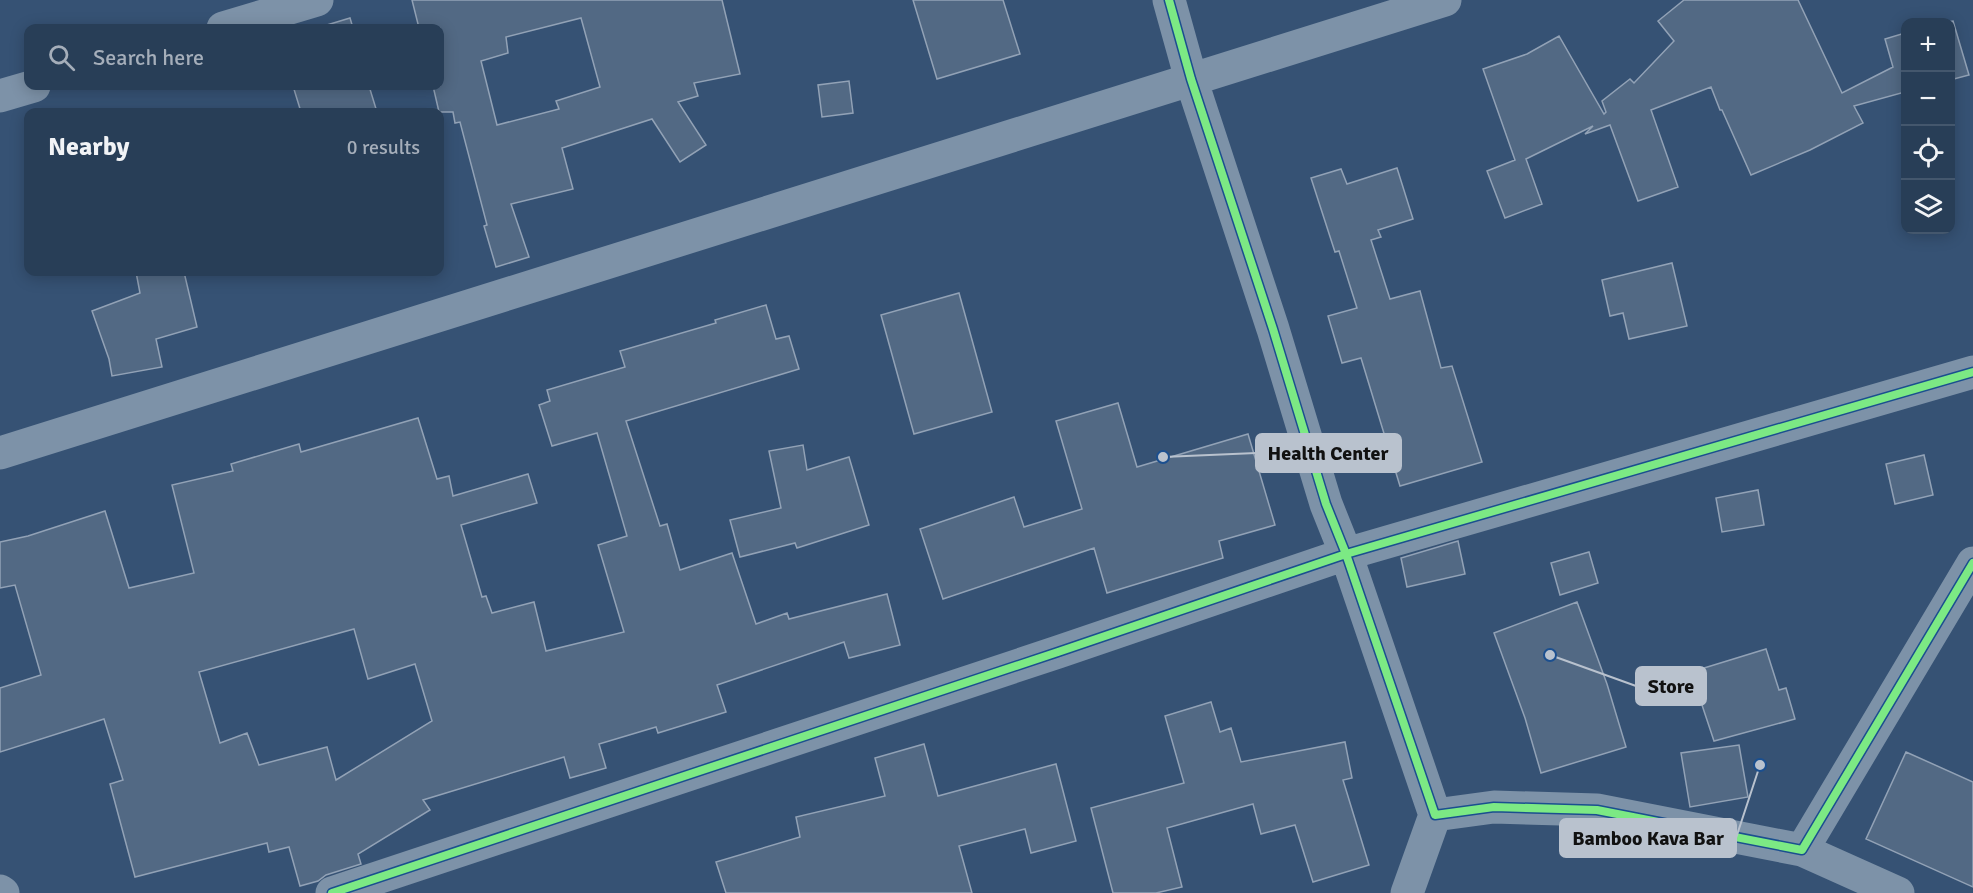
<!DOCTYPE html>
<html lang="en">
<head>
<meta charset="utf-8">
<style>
	:root { --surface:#283e57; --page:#344961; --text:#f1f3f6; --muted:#a5aeba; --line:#44576d }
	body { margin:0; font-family:Signika,sans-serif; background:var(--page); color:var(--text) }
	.controls { position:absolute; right:18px; top:18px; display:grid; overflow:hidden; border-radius:12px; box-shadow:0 3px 15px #0003 }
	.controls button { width:54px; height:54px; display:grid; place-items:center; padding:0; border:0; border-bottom:2px solid var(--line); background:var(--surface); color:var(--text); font:30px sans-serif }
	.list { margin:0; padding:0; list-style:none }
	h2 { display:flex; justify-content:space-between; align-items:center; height:78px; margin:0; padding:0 24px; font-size:26px }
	h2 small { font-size:20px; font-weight:400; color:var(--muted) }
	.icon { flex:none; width:33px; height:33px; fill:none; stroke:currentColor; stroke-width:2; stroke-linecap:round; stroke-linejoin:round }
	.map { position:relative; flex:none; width:1973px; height:893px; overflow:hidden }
	.search { position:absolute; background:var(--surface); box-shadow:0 3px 15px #0003; left:24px; top:24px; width:420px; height:66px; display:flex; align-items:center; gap:15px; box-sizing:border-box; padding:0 21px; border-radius:12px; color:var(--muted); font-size:22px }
	.panel { position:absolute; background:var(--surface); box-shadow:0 3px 15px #0003; left:24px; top:108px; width:420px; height:168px; border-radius:12px }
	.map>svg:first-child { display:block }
	.building { fill:#526984; stroke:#92a2b6; stroke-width:1.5; fill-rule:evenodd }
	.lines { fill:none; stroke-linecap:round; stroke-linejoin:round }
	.street { stroke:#7d92a8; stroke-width:33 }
	.cycleway-casing { stroke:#1b4f8f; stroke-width:11 }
	.cycleway { stroke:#7ce984; stroke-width:8 }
	.leader { fill:none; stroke:#b9c2ce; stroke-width:2 }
	.callout-dot { fill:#b9c2ce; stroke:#1b4f8f; stroke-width:2 }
	.callout { fill:#b9c2ce; stroke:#b9c2ce; stroke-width:2 }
	.callout-label { font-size:20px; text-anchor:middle; font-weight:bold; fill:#111 }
</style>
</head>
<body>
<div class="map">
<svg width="1973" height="893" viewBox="0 0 1973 893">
	<rect width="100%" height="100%" fill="#365274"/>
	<path class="building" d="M 412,0 L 722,0 L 740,74 L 694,83 L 698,96 L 678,102 L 706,145 L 680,162 L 652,119 L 562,148 L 573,189 L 511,204 L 529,257 L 496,267 L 484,226 L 487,225 L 460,122 L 455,123 L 453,112 L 439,112 L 433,86 L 440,86 L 440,28 L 419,28 ZM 581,18 L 600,87 L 556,101 L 559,109 L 497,125 L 481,61 L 508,53 L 506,37 Z
		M 913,0 L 1003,0 L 1020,54 L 937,79 Z
		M 1684,0 L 1798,0 L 1842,93 L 1893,67 L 1885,39 L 1905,33 L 1905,92 L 1854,106 L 1863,123 L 1810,150 L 1751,175 L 1722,110 L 1720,110 L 1711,87 L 1651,110 L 1678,187 L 1638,201 L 1610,125 L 1585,134 L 1593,126 L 1526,159 L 1542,204 L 1505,218 L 1487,171 L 1515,160 L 1483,69 L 1527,54 L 1559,36 L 1604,114 L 1606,112 L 1602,101 L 1630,79 L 1634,83 L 1674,41 L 1658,21 Z
		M 350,18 L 353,28 L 317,28 Z
		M 1953,21 L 1969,75 L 1950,80 L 1950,22 L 1947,22 Z
		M 849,81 L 853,113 L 822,117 L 818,85 Z
		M 293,86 L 369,86 L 377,112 L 301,112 Z
		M 1397,168 L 1413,219 L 1378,230 L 1381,237 L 1371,240 L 1390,299 L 1420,291 L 1441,368 L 1452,366 L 1482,462 L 1400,486 L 1361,358 L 1342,363 L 1328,316 L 1357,308 L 1339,251 L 1335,252 L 1311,178 L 1341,169 L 1347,184 Z
		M 1672,263 L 1687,326 L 1629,339 L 1623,313 L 1610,316 L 1602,280 Z
		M 136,272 L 184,272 L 197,327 L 156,339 L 162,367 L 112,376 L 109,359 L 92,311 L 140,293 Z
		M 959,293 L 992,412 L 914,434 L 881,315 Z
		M 766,305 L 776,339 L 789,336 L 799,369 L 626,421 L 660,526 L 667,524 L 680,570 L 732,553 L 756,624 L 787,613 L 789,619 L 887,594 L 900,645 L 849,658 L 844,642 L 717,685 L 726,712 L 658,733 L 656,727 L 599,744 L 606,768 L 570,778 L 564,757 L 423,800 L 430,810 L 358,854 L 361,864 L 326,875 L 318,881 L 300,886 L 289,847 L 269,852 L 267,843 L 135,877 L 110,784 L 123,780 L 104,719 L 0,752 L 0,688 L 41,675 L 15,585 L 0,588 L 0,542 L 28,536 L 105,511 L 129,588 L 194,573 L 172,485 L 233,471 L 231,464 L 299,444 L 301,452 L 418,418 L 437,479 L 449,476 L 453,496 L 528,474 L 537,503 L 461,525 L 482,597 L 486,596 L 492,613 L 534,602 L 546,651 L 624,632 L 598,545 L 627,536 L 597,433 L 552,446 L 539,405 L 550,401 L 547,390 L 625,367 L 620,351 L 716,323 L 715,320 ZM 354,629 L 368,679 L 415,664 L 432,721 L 336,780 L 327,747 L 259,765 L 247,733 L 220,743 L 199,672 Z
		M 1118,403 L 1137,467 L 1248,434 L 1275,525 L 1219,541 L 1223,558 L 1107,593 L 1094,548 L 943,599 L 920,529 L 1014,497 L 1024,527 L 1082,509 L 1056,421 Z
		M 803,445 L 807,470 L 849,457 L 869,525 L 797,548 L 795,543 L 740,557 L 730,520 L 781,508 L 769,451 Z
		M 1924,455 L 1933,495 L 1895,504 L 1886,464 Z
		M 1758,490 L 1764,525 L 1722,532 L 1716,498 Z
		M 1458,541 L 1465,574 L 1407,587 L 1401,558 Z
		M 1589,552 L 1598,583 L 1560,595 L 1551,563 Z
		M 1577,602 L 1607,684 L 1626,747 L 1541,773 L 1525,718 L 1494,633 Z
		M 1766,649 L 1779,690 L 1786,688 L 1795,719 L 1714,741 L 1691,672 Z
		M 1211,702 L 1220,732 L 1231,728 L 1241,762 L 1345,742 L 1352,778 L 1343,780 L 1369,865 L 1313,882 L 1295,825 L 1261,834 L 1253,804 L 1167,828 L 1182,887 L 1156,893 L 1113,893 L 1091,808 L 1184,783 L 1165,716 Z
		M 924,744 L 938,796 L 1056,764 L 1076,841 L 1031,853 L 1025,829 L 959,846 L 972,893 L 726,893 L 716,862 L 800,837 L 796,817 L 885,796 L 875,758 Z
		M 1739,745 L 1748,797 L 1690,807 L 1681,753 Z
		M 1906,752 L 1973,782 L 1973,887 L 1866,839 Z"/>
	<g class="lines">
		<path class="street" d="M 1169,0 L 1191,79 L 1273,329 L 1326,504 L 1346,554 L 1435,815 L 1494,807 L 1597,810 L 1802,850 L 1973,563
			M 223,28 L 317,0
			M 0,96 L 34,86
			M 0,453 L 1445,0
			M 1802,850 L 1898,893
			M 0,891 L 3,893
			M 332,893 L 1058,652 L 1346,554 L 1973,372
			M 1407,893 L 1435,815"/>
		<g class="cycleway-casing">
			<path id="cycleway" d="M 1169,0 L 1191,79 L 1273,329 L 1326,504 L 1346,554 L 1435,815 L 1494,807 L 1597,810 L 1802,850 L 1973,563
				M 332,893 L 1058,652 L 1346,554 L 1973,372"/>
		</g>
		<use href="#cycleway" class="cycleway"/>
	</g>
	<path class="leader" d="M1163 457L1256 453M1550 655L1636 686M1760 765L1736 838"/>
	<g class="callout-dot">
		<circle cx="1163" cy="457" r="6"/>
		<circle cx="1550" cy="655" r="6"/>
		<circle cx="1760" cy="765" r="6"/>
	</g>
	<g class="callout">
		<rect x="1256" y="434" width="145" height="38" rx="6"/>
		<rect x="1636" y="667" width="70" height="38" rx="6"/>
		<rect x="1560" y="819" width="176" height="38" rx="6"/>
	</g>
	<g class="callout-label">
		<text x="1328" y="460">Health Center</text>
		<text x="1671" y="693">Store</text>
		<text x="1648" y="845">Bamboo Kava Bar</text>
	</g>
</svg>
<div class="controls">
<button>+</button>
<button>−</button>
<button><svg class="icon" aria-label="locate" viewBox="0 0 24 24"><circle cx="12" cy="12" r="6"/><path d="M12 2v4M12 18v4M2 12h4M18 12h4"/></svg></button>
<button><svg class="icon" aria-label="layers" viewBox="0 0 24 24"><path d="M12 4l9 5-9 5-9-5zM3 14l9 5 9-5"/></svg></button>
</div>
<div class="search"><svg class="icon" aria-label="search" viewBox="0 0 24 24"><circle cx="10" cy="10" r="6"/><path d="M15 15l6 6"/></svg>Search here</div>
<section class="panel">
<h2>Nearby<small>0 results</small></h2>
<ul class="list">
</ul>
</section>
</div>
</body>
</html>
